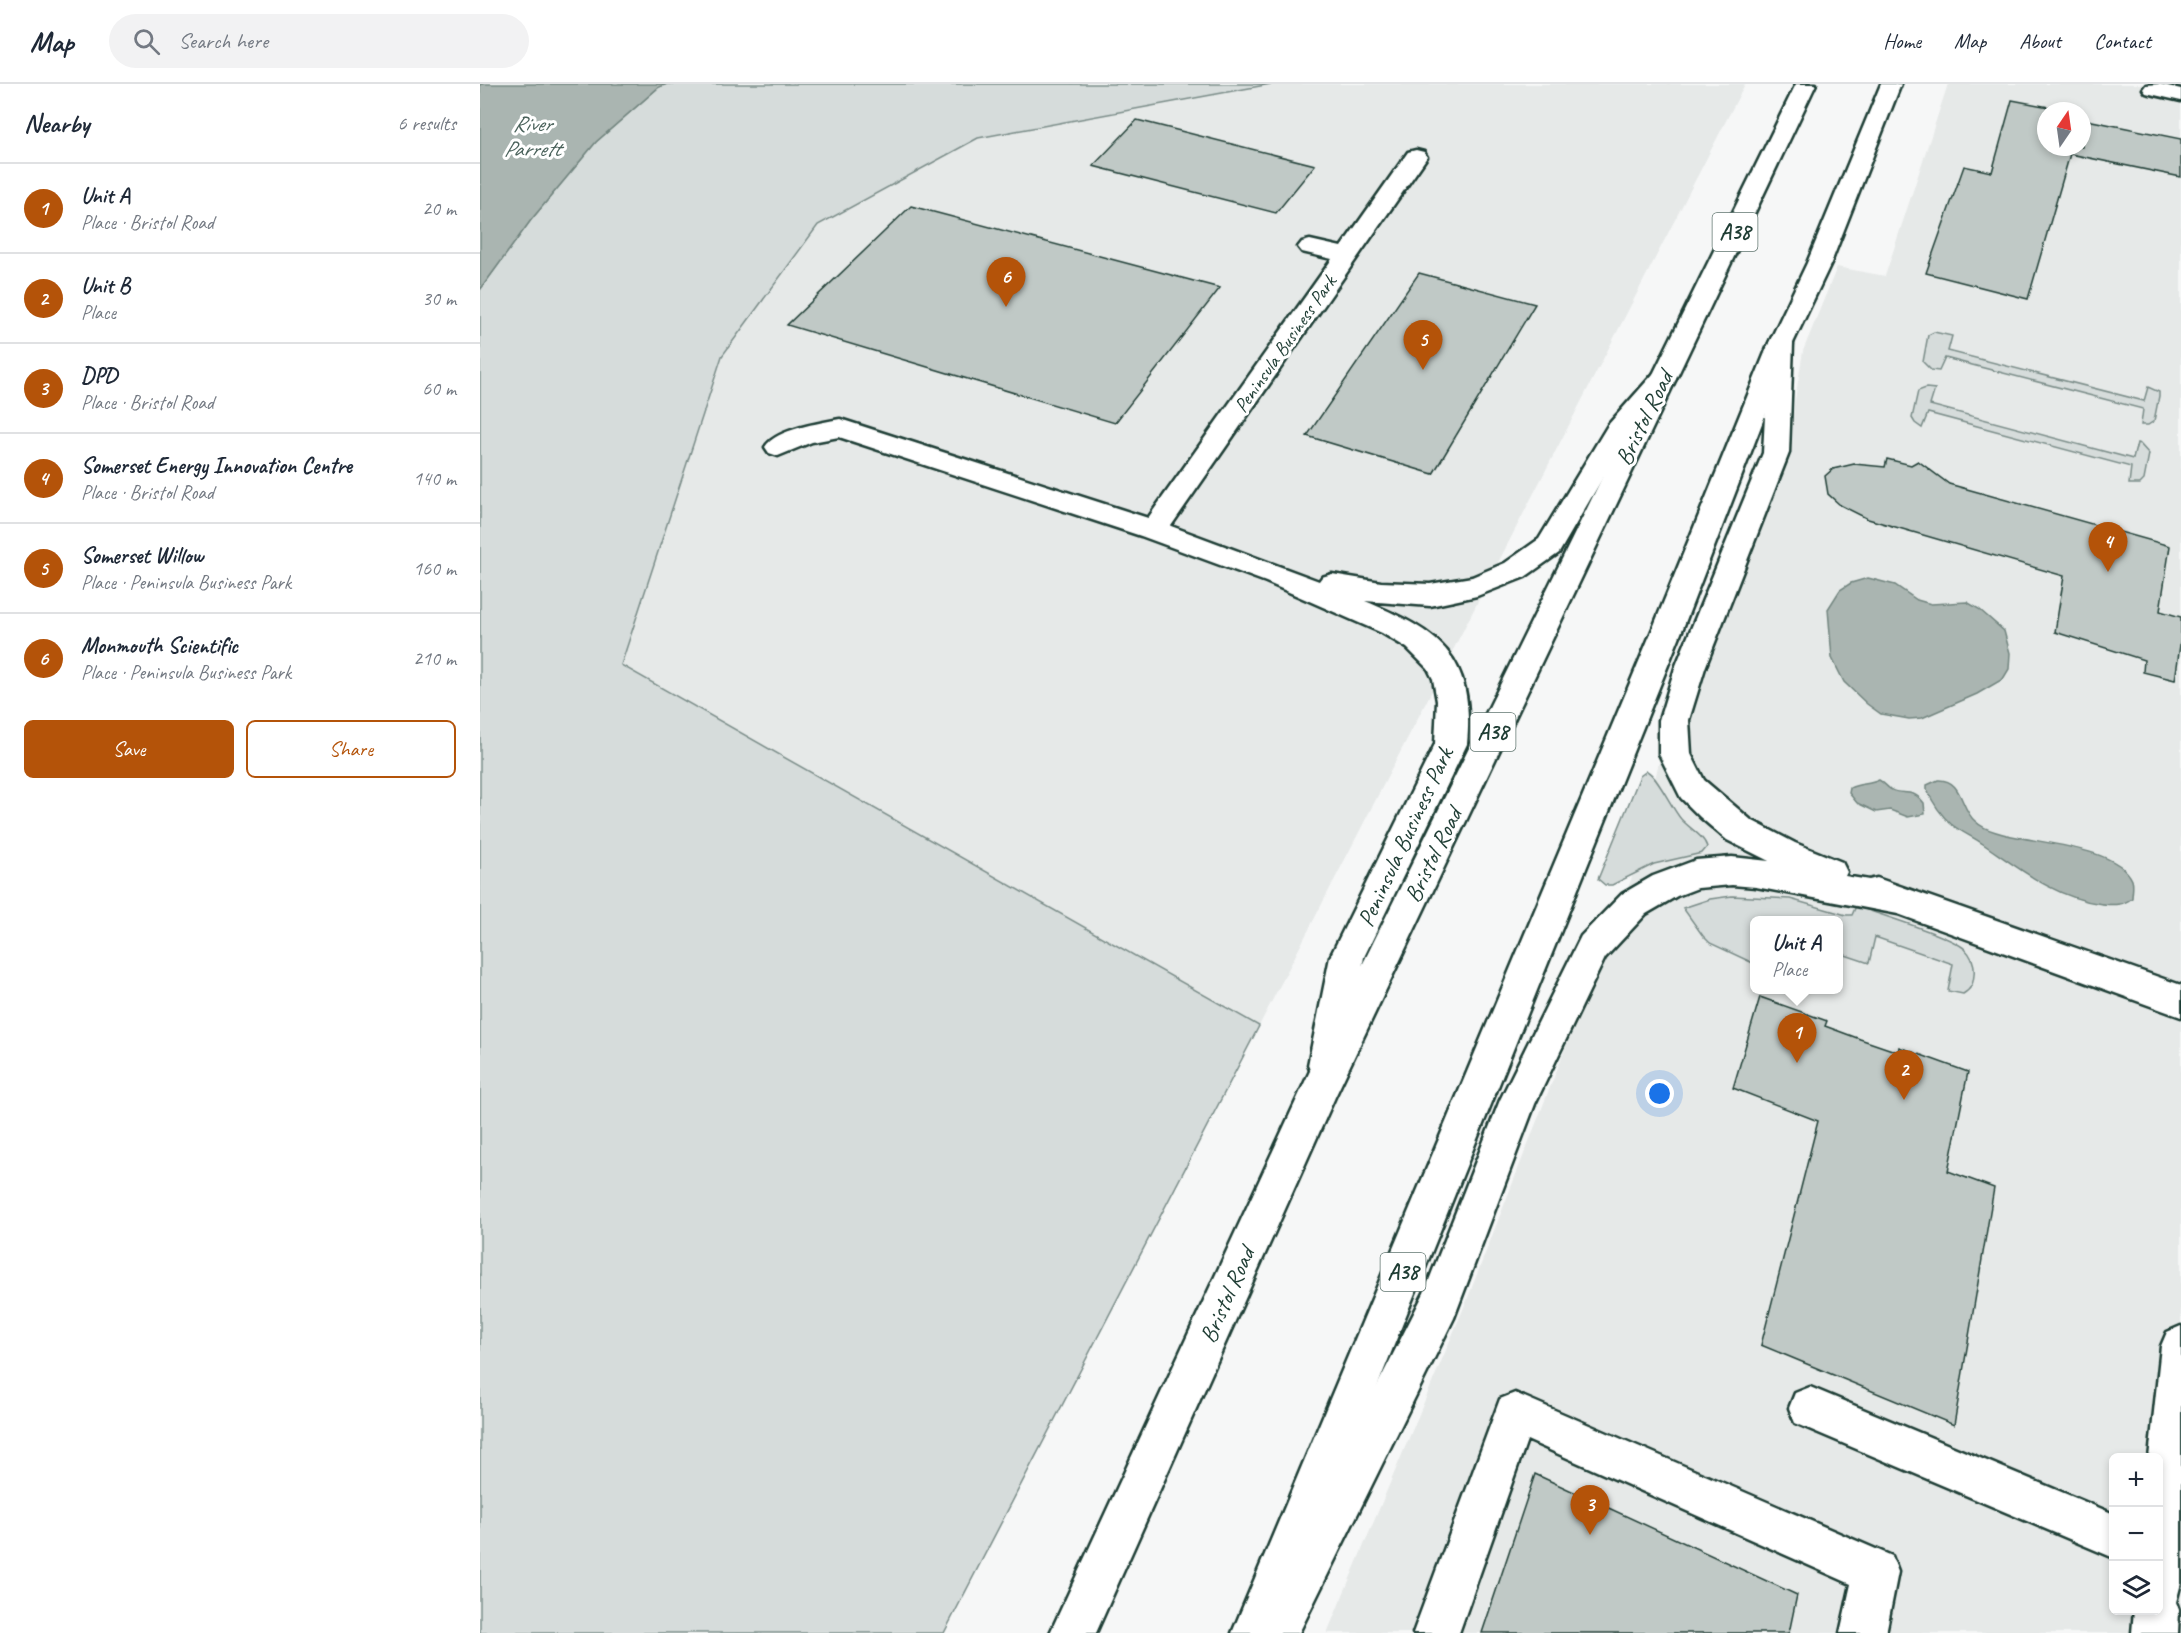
<!DOCTYPE html>
<html lang="en">
<head>
<meta charset="utf-8">
<style>
	:root { --surface:#fff; --page:#f2f2f3; --text:#1f2937; --muted:#747a83; --line:#e0e1e3; --accent:#b45309 }
	body { margin:0; font-family:Caveat,sans-serif; background:var(--page); color:var(--text) }
	.controls { position:absolute; right:18px; bottom:18px; display:grid; overflow:hidden; border-radius:9px; box-shadow:0 3px 9px #0003 }
	.controls button { width:54px; height:54px; display:grid; place-items:center; padding:0; border:0; border-bottom:2px solid var(--line); background:var(--surface); color:var(--text); font:30px sans-serif }
	.compass { position:absolute; left:1557px; top:18px; width:54px; height:54px; border-radius:50%; background:var(--surface); box-shadow:0 3px 9px #0003; rotate:13deg }
	.you { position:absolute; left:1180px; top:1010px; width:21px; height:21px; margin:-15px; border:4px solid #fff; border-radius:50%; background:#1a73e8; box-shadow:0 0 0 9px #1a73e833 }
	.badge { display:grid; place-items:center; width:39px; height:39px; border-radius:50%; background:var(--accent); color:#fff; font-size:20px; font-weight:700 }
	.pin { position:absolute; translate:-50% -50px; filter:drop-shadow(0 2px 3px #0008) }
	.pin::after { content:''; position:absolute; top:32px; width:21px; height:18px; background:inherit; clip-path:polygon(0 0,100% 0,50% 100%) }
	.popup { position:absolute; left:1270px; top:832px; width:93px; height:78px; box-sizing:border-box; display:grid; place-content:center; border-radius:9px; background:var(--surface); filter:drop-shadow(0 2px 4px #0005); font-size:20px; white-space:nowrap; color:var(--muted) }
	.popup b { font-size:22px; color:var(--text) }
	.popup::after { content:''; position:absolute; left:50%; top:100%; margin-left:-12px; border:12px solid transparent; border-top-color:var(--surface) }
	.list { margin:0; padding:0; list-style:none }
	h2 { display:flex; justify-content:space-between; align-items:center; height:78px; margin:0; padding:0 24px; font-size:26px }
	h2 small { font-size:20px; font-weight:400; color:var(--muted) }
	.list li { display:grid; grid-template-columns:39px 1fr auto; gap:18px; align-items:center; box-sizing:border-box; height:90px; padding:0 24px; border-top:2px solid var(--line) }
	.list b { display:block; font-size:22px; white-space:nowrap }
	.list p { margin:0; font-size:20px; white-space:nowrap; color:var(--muted) }
	.list em { font-size:20px; font-style:normal; color:var(--muted) }
	.actions { display:flex; gap:12px; padding:18px 24px }
	.actions a { flex:1; padding:14px 0; border:2px solid var(--accent); border-radius:9px; text-align:center; font-size:21px; color:var(--accent) }
	.actions .main { background:var(--accent); color:#fff }
	.icon { flex:none; width:33px; height:33px; fill:none; stroke:currentColor; stroke-width:2; stroke-linecap:round; stroke-linejoin:round }
	.map { position:relative; flex:none; width:1701px; height:1549px; overflow:hidden }
	header { display:flex; align-items:center; gap:36px; box-sizing:border-box; height:84px; padding:0 30px; background:var(--surface); border-bottom:2px solid var(--line) }
	header strong { font-size:28px }
	nav { display:flex; gap:33px; margin-inline-start:auto; font-size:21px }
	.search { width:420px; height:54px; background:var(--page); display:flex; align-items:center; gap:15px; box-sizing:border-box; padding:0 21px; border-radius:33px; color:var(--muted); font-size:22px }
	main { display:flex }
	aside { flex:1; background:var(--surface) }
	.map>svg:first-child { display:block }
	.built { fill:#e6e9e8; fill-rule:evenodd }
	.green { fill:#d6dcdb; stroke:#7a8c88; stroke-width:1.5 }
	.water { fill:#aab5b1; stroke:#72857f; stroke-width:1.5 }
	.building { fill:#c0c9c6; stroke:#1f3d34; stroke-width:1.5 }
	.lines { fill:none; stroke-linecap:round; stroke-linejoin:round }
	.minor-casing { stroke:#1f3d34; stroke-width:5 }
	.major-casing { stroke:#1f3d34; stroke-width:5 }
	.minor { fill:#fff; fill-rule:evenodd }
	.major { fill:#fff; fill-rule:evenodd }
	.labels { text-anchor:middle; dominant-baseline:central; stroke-width:6; stroke-linejoin:round; paint-order:stroke }
	.far-street-label { font-size:20px; fill:#1f3d34; stroke:#fff }
	.far-water-label { font-size:22px; font-style:italic; fill:#49615a; stroke:#fff }
	.shield { fill:#fff; stroke:#627771; stroke-width:1.5 }
	.shield-label { font-size:22px; font-weight:bold; fill:#1f3d34 }
	.street-label { font-size:24px; fill:#1f3d34; stroke:#fff }
</style>
</head>
<body>
<header>
<strong>Map</strong>
<div class="search"><svg class="icon" aria-label="search" viewBox="0 0 24 24"><circle cx="10" cy="10" r="6"/><path d="M15 15l6 6"/></svg>Search here</div>
<nav><a>Home</a><a>Map</a><a>About</a><a>Contact</a></nav>
</header>
<main>
<aside>
<h2>Nearby<small>6 results</small></h2>
<ul class="list">
<li><span class="badge">1</span><div><b>Unit A</b><p>Place · Bristol Road</p></div><em>20 m</em></li>
<li><span class="badge">2</span><div><b>Unit B</b><p>Place</p></div><em>30 m</em></li>
<li><span class="badge">3</span><div><b>DPD</b><p>Place · Bristol Road</p></div><em>60 m</em></li>
<li><span class="badge">4</span><div><b>Somerset Energy Innovation Centre</b><p>Place · Bristol Road</p></div><em>140 m</em></li>
<li><span class="badge">5</span><div><b>Somerset Willow</b><p>Place · Peninsula Business Park</p></div><em>160 m</em></li>
<li><span class="badge">6</span><div><b>Monmouth Scientific</b><p>Place · Peninsula Business Park</p></div><em>210 m</em></li>
</ul>
<div class="actions"><a class="main">Save</a><a>Share</a></div>
</aside>
<div class="map">
<svg width="1701" height="1549" viewBox="0 0 1701 1549">
	<rect width="100%" height="100%" fill="#f6f7f7"/>
	<filter id="ink" filterUnits="userSpaceOnUse"><feTurbulence type="fractalNoise" baseFrequency=".0167" numOctaves="2"/><feDisplacementMap in="SourceGraphic" scale="12" xChannelSelector="R" yChannelSelector="G"/><feConvolveMatrix kernelMatrix="1 2 1 2 8 2 1 2 1" color-interpolation-filters="sRGB"/></filter>
	<g filter="url(#ink)">
		<path class="built" d="M 791,0 L 1265,0 L 779,942 L 141,581 L 242,272 L 338,141 L 498,54 Z
			M 1468,0 L 1701,0 L 1701,1549 L 847,1549 L 987,1216 L 1151,796 L 1180,674 L 1307,365 L 1323,267 L 1357,183 L 1405,192 ZM 1566,27 L 1602,27 L 1602,63 L 1566,63 ZM 1275,836 L 1359,836 L 1359,906 L 1275,906 ZM 1634,1374 L 1678,1374 L 1678,1526 L 1634,1526 Z"/>
		<path class="green" d="M 187,0 L 791,0 L 498,54 L 338,141 L 242,272 L 141,581 L 779,942 L 464,1549 L 0,1549 L 0,206 L 51,136 L 116,58 L 179,3 Z
			M 1454,248 L 1472,252 L 1468,267 L 1664,317 L 1668,303 L 1679,308 L 1679,312 L 1674,337 L 1668,341 L 1661,341 L 1663,325 L 1465,274 L 1459,287 L 1451,286 L 1443,278 L 1448,251 Z
			M 1446,304 L 1455,305 L 1450,321 L 1653,375 L 1657,359 L 1660,360 L 1669,370 L 1664,396 L 1660,400 L 1649,400 L 1651,383 L 1448,329 L 1442,344 L 1435,339 L 1432,334 L 1438,307 Z
			M 1167,687 C 1178,693 1191,723 1201,735 C 1209,744 1224,752 1227,763 L 1222,769 L 1174,780 L 1132,801 L 1125,801 L 1118,795 L 1160,692 Z
			M 1252,812 L 1310,815 L 1366,831 L 1372,831 L 1376,822 C 1400,831 1469,851 1485,865 C 1492,872 1495,882 1494,891 C 1493,901 1491,905 1483,910 L 1468,907 L 1473,880 L 1395,853 L 1389,879 L 1359,869 L 1359,836 L 1275,836 L 1275,880 L 1230,859 L 1223,852 L 1203,824 L 1230,815 Z"/>
		<path class="water" d="M 0,0 L 187,0 L 179,3 L 116,58 L 51,136 L 0,206 Z
			M 1388,494 L 1415,501 L 1437,516 L 1451,520 L 1487,518 L 1499,525 L 1524,547 L 1530,569 L 1529,585 L 1523,595 L 1497,610 L 1442,634 L 1429,635 L 1401,630 L 1387,620 L 1364,598 L 1352,574 L 1348,525 L 1360,506 L 1371,499 Z
			M 1399,696 C 1403,698 1406,702 1410,705 C 1422,713 1431,702 1444,719 L 1445,730 L 1428,733 L 1410,726 L 1396,728 L 1377,719 L 1369,709 L 1370,704 C 1380,699 1389,701 1399,696 Z
			M 1458,696 C 1483,695 1480,725 1495,737 C 1500,742 1509,746 1516,748 C 1548,759 1637,761 1652,796 C 1654,802 1652,808 1652,814 C 1643,822 1633,821 1622,820 C 1575,814 1540,785 1503,760 C 1493,753 1481,748 1471,740 C 1461,731 1453,719 1447,706 L 1447,701 Z"/>
		<path class="building" d="M 1532,16 L 1585,26 L 1566,27 L 1566,63 L 1602,63 L 1602,35 L 1701,55 L 1701,93 L 1590,70 L 1548,215 L 1446,189 L 1484,82 L 1512,88 Z
			M 657,36 L 835,81 L 796,129 L 613,82 Z
			M 431,122 L 740,204 L 635,339 L 307,241 Z
			M 939,189 L 1055,220 L 953,390 L 827,352 Z
			M 1407,375 L 1431,381 L 1438,377 L 1469,400 L 1690,462 L 1680,527 L 1701,533 L 1701,554 L 1695,596 L 1663,588 L 1664,576 L 1575,548 L 1584,492 L 1388,435 L 1360,421 L 1348,410 L 1345,392 L 1353,385 L 1374,380 L 1405,383 Z
			M 1280,913 L 1347,937 L 1345,942 L 1380,955 L 1418,968 L 1419,963 L 1488,988 L 1468,1087 L 1514,1104 L 1474,1341 L 1281,1261 L 1338,1037 L 1253,1004 Z
			M 1055,1390 L 1317,1511 L 1309,1549 L 1002,1549 Z"/>
		<g class="lines">
			<g class="minor-casing">
				<path id="minor" d="M 1679,0 L 1701,5 L 1701,17 L 1666,9 L 1663,5 L 1666,1 Z
					M 936,66 L 944,68 L 947,73 L 691,442 L 839,497 L 842,493 L 852,490 L 901,498 L 950,500 L 992,493 L 1025,479 L 1059,455 L 1128,341 L 1174,289 L 1183,287 L 1192,289 L 1196,295 L 1147,352 L 1079,469 L 1045,493 L 997,512 L 950,522 L 885,517 C 960,548 995,572 987,660 L 884,873 L 864,981 L 859,993 L 846,998 L 833,993 L 828,981 L 850,873 L 955,660 L 957,617 L 953,595 L 948,585 L 927,564 L 902,549 L 786,498 L 661,452 L 359,353 L 332,358 L 298,372 L 289,369 L 285,363 C 296,345 340,339 360,335 L 668,434 L 852,175 L 822,168 L 818,163 L 822,158 L 830,156 L 861,163 L 928,68 Z
					M 1301,251 L 1310,253 L 1313,259 L 1309,369 L 1225,584 L 1209,636 L 1211,670 L 1224,696 L 1271,736 L 1315,759 L 1362,778 L 1367,788 L 1365,792 L 1389,796 L 1397,794 L 1701,901 L 1701,933 L 1418,830 L 1276,803 L 1252,801 L 1218,804 L 1197,812 L 1166,830 L 1125,874 L 1055,1020 L 974,1234 L 819,1549 L 772,1549 L 944,1209 L 1020,1016 L 1101,852 L 1142,810 L 1173,792 L 1216,776 L 1252,773 L 1289,777 L 1247,756 L 1220,733 L 1201,714 L 1179,670 L 1179,636 L 1195,584 L 1283,369 L 1289,259 L 1292,253 Z
					M 1701,1242 L 1701,1499 L 1696,1518 L 1699,1526 L 1698,1549 L 1652,1549 L 1654,1526 L 1678,1526 L 1678,1374 L 1669,1374 L 1681,1262 L 1687,1248 Z
					M 1330,1303 L 1634,1430 L 1634,1474 L 1315,1339 L 1309,1324 L 1315,1309 Z
					M 1035,1309 L 1412,1472 L 1418,1488 L 1406,1549 L 1360,1549 L 1371,1500 L 1047,1356 L 979,1549 L 933,1549 L 1020,1315 Z"/>
			</g>
			<g class="major-casing">
				<path id="major" d="M 1316,0 L 1336,0 L 855,1013 L 616,1549 L 570,1549 L 829,989 Z
					M 1401,0 L 1421,0 L 1351,179 L 1313,259 L 1203,544 L 798,1549 L 752,1549 L 1173,544 L 1289,259 L 1327,179 Z"/>
			</g>
			<use href="#minor" class="minor"/>
			<use href="#major" class="major"/>
		</g>
	</g>
	<g class="labels">
		<g class="far-street-label">
			<text transform="translate(805 260) rotate(-55)">Peninsula Business Park</text>
		</g>
		<g class="far-water-label">
			<text x="52" y="40">River<tspan x="52" dy="25">Parrett</tspan></text>
		</g>
		<g class="shield">
			<rect x="1232.5" y="129" width="45" height="38" rx="4.5"/>
			<rect x="990.5" y="629" width="45" height="38" rx="4.5"/>
			<rect x="900.5" y="1169" width="45" height="38" rx="4.5"/>
		</g>
		<g class="shield-label">
			<text x="1255" y="148">A38</text>
			<text x="1013" y="648">A38</text>
			<text x="923" y="1188">A38</text>
		</g>
		<g class="street-label">
			<text transform="translate(1164 334) rotate(-64)">Bristol Road</text>
			<text transform="translate(925 753) rotate(-65)">Peninsula Business Park</text>
			<text transform="translate(953 771) rotate(-64)">Bristol Road</text>
			<text transform="translate(747 1211) rotate(-66)">Bristol Road</text>
		</g>
	</g>
</svg>
<div class="controls">
<button>+</button>
<button>−</button>
<button><svg class="icon" aria-label="layers" viewBox="0 0 24 24"><path d="M12 4l9 5-9 5-9-5zM3 14l9 5 9-5"/></svg></button>
</div>
<svg class="compass" viewBox="-18 -18 36 36"><path d="M0-13l5 13h-10z" fill="#e53935"/><path d="M0 13l5-13h-10z" fill="#747a83"/></svg>
<div class="you"></div>
<div class="pin badge" style="left:1317px;top:979px">1</div>
<div class="popup"><b>Unit A</b>Place</div>
<div class="pin badge" style="left:1424px;top:1016px">2</div>
<div class="pin badge" style="left:1110px;top:1451px">3</div>
<div class="pin badge" style="left:1628px;top:488px">4</div>
<div class="pin badge" style="left:943px;top:286px">5</div>
<div class="pin badge" style="left:526px;top:223px">6</div>
</div>
</main>
</body>
</html>
